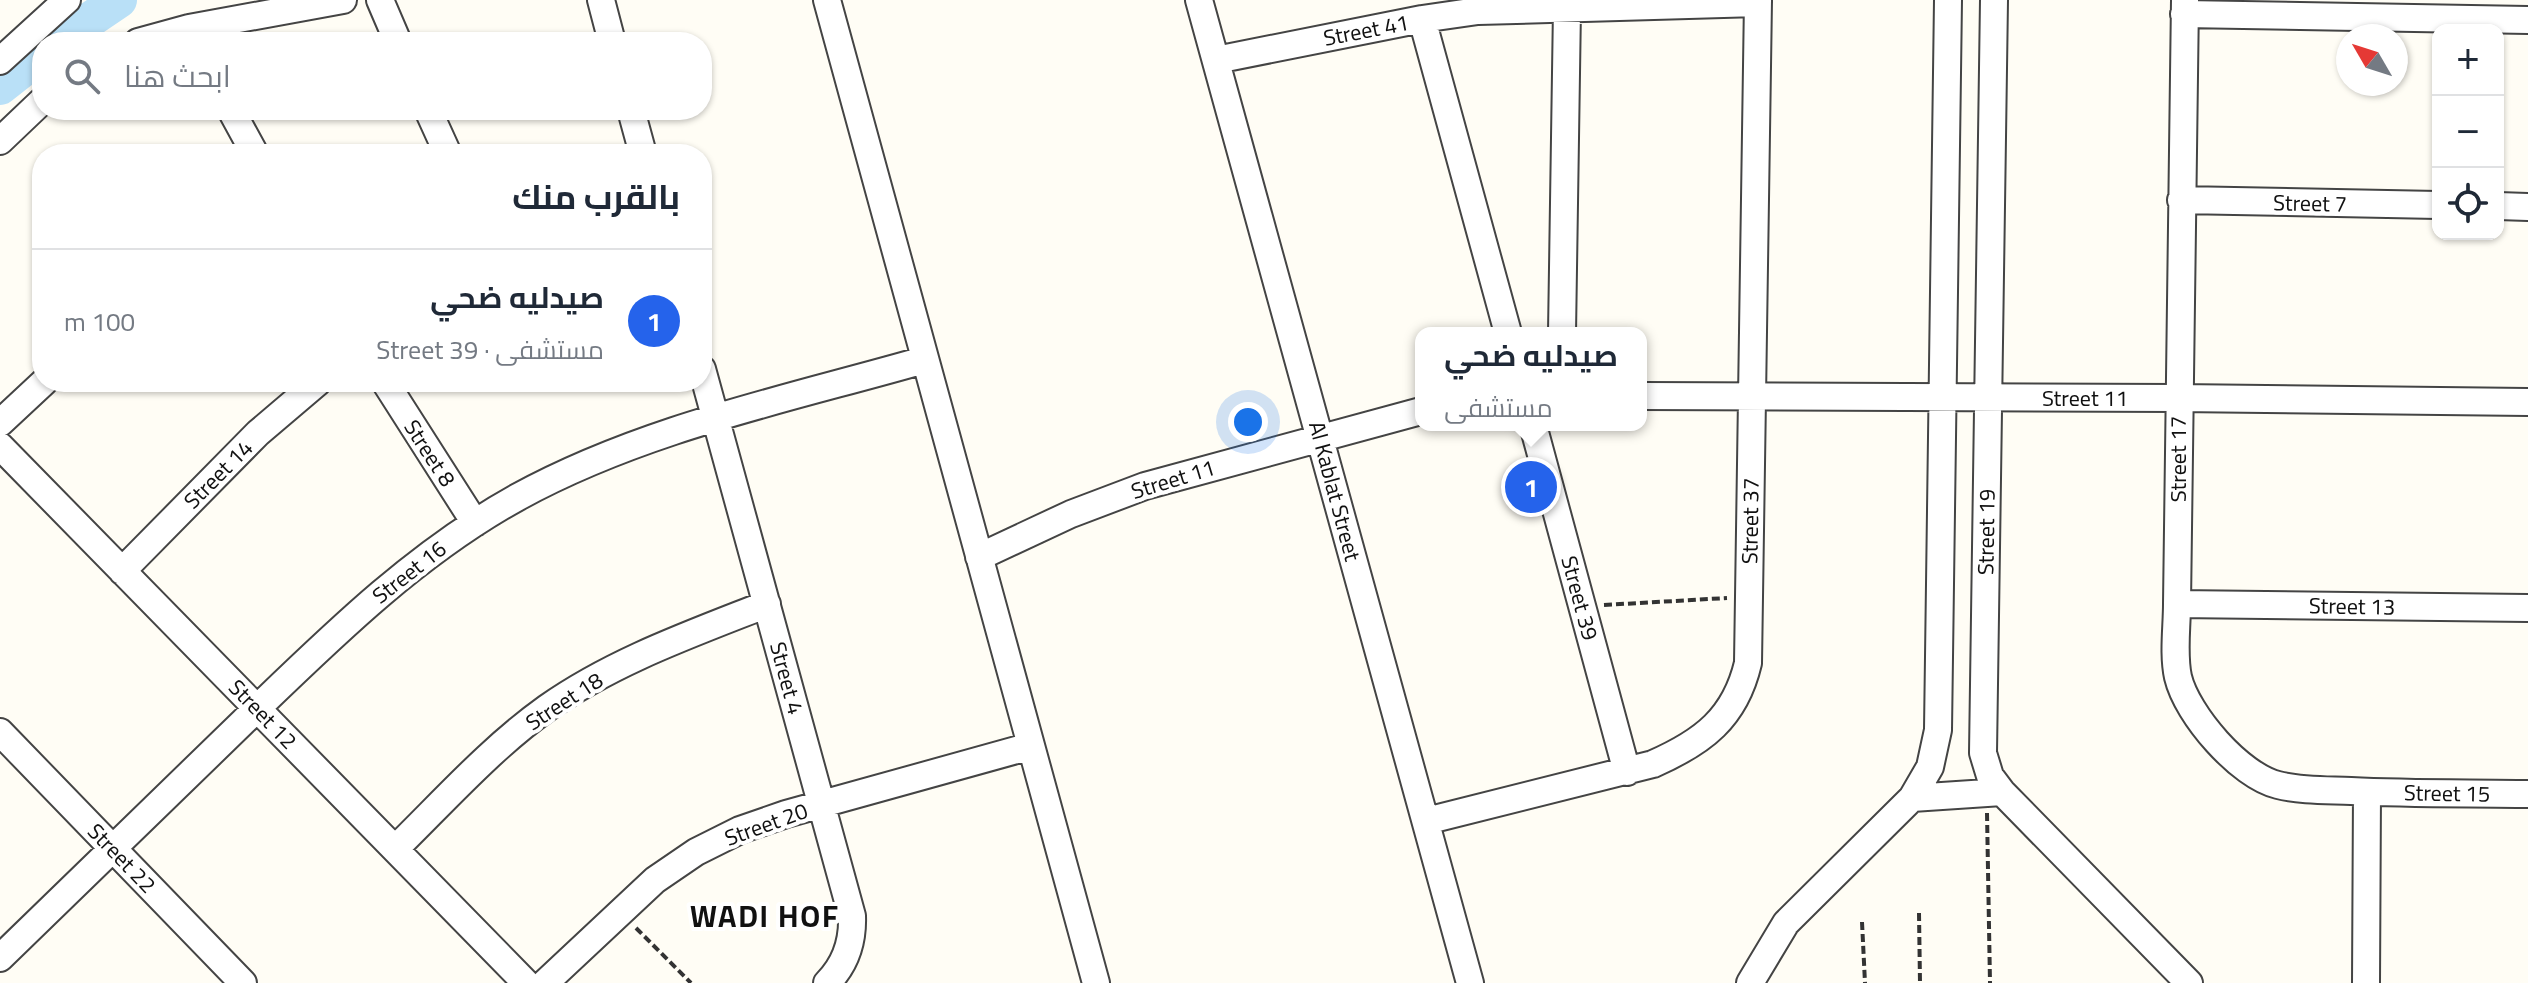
<!DOCTYPE html>
<html lang="ar">
<head>
<meta charset="utf-8">
<style>
	:root { --surface:#fff; --page:#f2f2f3; --text:#1f2937; --muted:#747a83; --line:#e0e1e3; --accent:#2563eb }
	body { margin:0; font-family:Georgia,Cairo,serif; background:var(--page); color:var(--text); direction:rtl }
	.controls { position:absolute; right:24px; top:24px; display:grid; overflow:hidden; border-radius:16px; box-shadow:0 2px 6px #0004 }
	.controls button { width:72px; height:72px; display:grid; place-items:center; padding:0; border:0; border-bottom:2px solid var(--line); background:var(--surface); color:var(--text); font:40px sans-serif }
	.compass { position:absolute; left:2336px; top:24px; width:72px; height:72px; border-radius:50%; background:var(--surface); box-shadow:0 2px 6px #0004; rotate:309deg }
	.you { position:absolute; left:1248px; top:422px; width:28px; height:28px; margin:-20px; border:6px solid #fff; border-radius:50%; background:#1a73e8; box-shadow:0 0 0 12px #1a73e833 }
	.badge { display:grid; place-items:center; width:52px; height:52px; border-radius:50%; background:var(--accent); color:#fff; font-size:26px; font-weight:700 }
	.pin { position:absolute; translate:-50% -50%; border:4px solid #fff; box-shadow:0 2px 8px #0006 }
	.popup { position:absolute; left:1415px; top:327px; width:232px; height:104px; box-sizing:border-box; display:grid; place-content:center; border-radius:16px; background:var(--surface); filter:drop-shadow(0 2px 6px #0005); font-size:26px; white-space:nowrap; color:var(--muted) }
	.popup b { font-size:30px; color:var(--text) }
	.popup::after { content:''; position:absolute; left:50%; top:100%; margin-left:-16px; border:16px solid transparent; border-top-color:var(--surface) }
	.list { margin:0; padding:0; list-style:none }
	h2 { display:flex; justify-content:space-between; align-items:center; height:104px; margin:0; padding:0 32px; font-size:34px }
	h2 small { font-size:26px; font-weight:400; color:var(--muted) }
	.list li { display:grid; grid-template-columns:52px 1fr auto; gap:24px; align-items:center; box-sizing:border-box; height:144px; padding:0 32px; border-top:2px solid var(--line) }
	.list b { display:block; font-size:30px; white-space:nowrap }
	.list p { margin:0; font-size:26px; white-space:nowrap; color:var(--muted) }
	.list em { font-size:26px; font-style:normal; color:var(--muted) }
	.icon { flex:none; width:44px; height:44px; fill:none; stroke:currentColor; stroke-width:2; stroke-linecap:round; stroke-linejoin:round }
	.map { position:relative; flex:none; width:2528px; height:983px; overflow:hidden; direction:ltr }
	.search { position:absolute; background:var(--surface); box-shadow:0 2px 6px #0004; left:32px; top:32px; width:680px; height:88px; display:flex; align-items:center; gap:20px; box-sizing:border-box; padding:0 28px; border-radius:32px; color:var(--muted); font-size:30px }
	.panel { position:absolute; background:var(--surface); box-shadow:0 2px 6px #0004; left:32px; top:144px; width:680px; height:248px; border-radius:32px; direction:rtl }
	.map>svg:first-child { display:block }
	.lines { fill:none; stroke-linecap:round; stroke-linejoin:round }
	.river { stroke:#b9e0f7; stroke-width:36 }
	.minor-casing { stroke:#444; stroke-width:30 }
	.path { stroke:#333; stroke-width:4; stroke-dasharray:8 4; stroke-linecap:butt }
	.minor { stroke:#fff; stroke-width:26 }
	.labels { text-anchor:middle; dominant-baseline:central; stroke-width:8; stroke-linejoin:round; paint-order:stroke }
	.street-label { font-size:22px; fill:#111; stroke:#fff }
	.district-label { font-size:30px; font-weight:bold; letter-spacing:2px; fill:#111; stroke:#fff }
</style>
</head>
<body>
<div class="map">
<svg width="2528" height="983" viewBox="0 0 2528 983">
	<rect width="100%" height="100%" fill="#fffdf5"/>
	<g class="lines">
		<path class="river" d="M 57,42 L 119,0
			M 0,87 L 42,54"/>
		<g class="minor-casing">
			<path id="minor" d="M 380,0 L 398,42
				M 601,0 L 612,42
				M 827,0 L 1096,983
				M 1199,0 L 1470,983
				M 1994,0 L 1983,753 L 1990,776 L 2002,792 L 2189,983
				M 2185,0 L 2177,604 C 2177,627 2173,654 2178,677 C 2187,715 2240,776 2278,785 C 2302,791 2327,790 2351,791 C 2410,794 2469,793 2528,794
				M 2184,14 L 2528,20
				M 1422,19 L 1508,333
				M 138,42 L 189,28 L 343,0
				M 1216,60 L 1422,19 L 1478,11 L 1758,3
				M 0,61 L 67,0
				M 231,110 L 255,154
				M 428,110 L 448,154
				M 631,110 L 643,154
				M 0,141 L 42,101
				M 2181,200 L 2438,205
				M 2498,206 L 2528,207
				M 1562,333 L 1567,8
				M 702,369 L 852,916 C 853,942 846,964 827,983
				M 385,382 L 475,523
				M 1641,396 L 2178,398 L 2528,402
				M 0,423 L 44,382
				M 1533,425 L 1627,772
				M 0,446 L 526,983
				M 979,557 L 1071,514 L 1145,486 L 1421,411
				M 122,571 L 258,433 L 318,382
				M 2177,604 L 2528,608
				M 0,732 L 243,983
				M 1912,798 L 2002,792
				M 1426,821 L 1653,764 C 1703,742 1735,718 1748,663 L 1758,0
				M 395,849 C 444,801 491,748 547,708 C 614,661 691,634 767,604
				M 0,958 C 81,879 162,801 243,722 C 329,639 413,555 518,497 C 644,428 788,399 924,360
				M 545,983 L 655,880 L 696,852 L 740,830 L 786,814 L 1031,746
				M 1750,983 L 1786,923 L 1912,798 L 1930,767 L 1938,730 L 1948,0
				M 2366,983 L 2367,792"/>
		</g>
		<path class="path" d="M 1604,605 L 1727,598
			M 1987,813 L 1990,983
			M 1919,913 L 1920,983
			M 1862,922 L 1865,983
			M 636,928 L 691,983"/>
		<use href="#minor" class="minor"/>
	</g>
	<g class="labels">
		<g class="street-label">
			<text transform="translate(1366 30) rotate(-11)">Street 41</text>
			<text transform="translate(2310 203) rotate(1)">Street 7</text>
			<text x="2085" y="398">Street 11</text>
			<text transform="translate(430 453) rotate(57)">Street 8</text>
			<text transform="translate(2178 459) rotate(-90)">Street 17</text>
			<text transform="translate(218 474) rotate(-45)">Street 14</text>
			<text transform="translate(1173 479) rotate(-17)">Street 11</text>
			<text transform="translate(1335 491) rotate(75)">Al Kablat Street</text>
			<text transform="translate(1750 521) rotate(-89)">Street 37</text>
			<text transform="translate(1986 532) rotate(-89)">Street 19</text>
			<text transform="translate(409 572) rotate(-38)">Street 16</text>
			<text transform="translate(1580 598) rotate(75)">Street 39</text>
			<text transform="translate(2352 606) rotate(1)">Street 13</text>
			<text transform="translate(787 678) rotate(75)">Street 4</text>
			<text transform="translate(564 701) rotate(-33)">Street 18</text>
			<text transform="translate(263 714) rotate(46)">Street 12</text>
			<text transform="translate(2447 793) rotate(1)">Street 15</text>
			<text transform="translate(766 824) rotate(-20)">Street 20</text>
			<text transform="translate(122 858) rotate(46)">Street 22</text>
		</g>
		<g class="district-label">
			<text x="765" y="916">WADI HOF</text>
		</g>
	</g>
</svg>
<div class="controls">
<button>+</button>
<button>−</button>
<button><svg class="icon" aria-label="locate" viewBox="0 0 24 24"><circle cx="12" cy="12" r="6"/><path d="M12 2v4M12 18v4M2 12h4M18 12h4"/></svg></button>
</div>
<svg class="compass" viewBox="-18 -18 36 36"><path d="M0-13l5 13h-10z" fill="#e53935"/><path d="M0 13l5-13h-10z" fill="#747a83"/></svg>
<div class="you"></div>
<div class="pin badge" style="left:1531px;top:487px">1</div>
<div class="popup"><b>صيدليه ضحي</b>مستشفى</div>
<div class="search"><svg class="icon" aria-label="search" viewBox="0 0 24 24"><circle cx="10" cy="10" r="6"/><path d="M15 15l6 6"/></svg>ابحث هنا</div>
<section class="panel">
<h2>بالقرب منك<small></small></h2>
<ul class="list">
<li><span class="badge">1</span><div><b>صيدليه ضحي</b><p>مستشفى · Street 39</p></div><em>100 m</em></li>
</ul>
</section>
</div>
</body>
</html>
